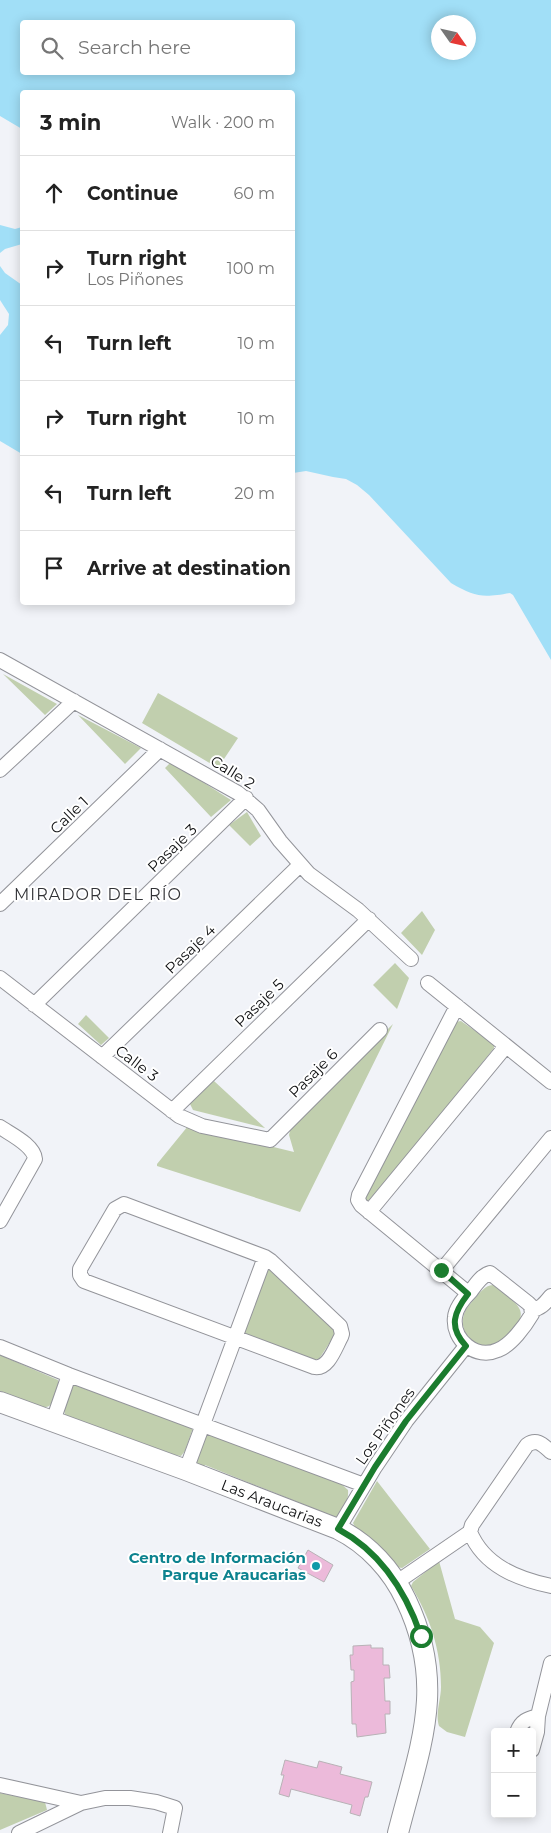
<!DOCTYPE html>
<html lang="en">
<head>
<meta charset="utf-8">
<style>
	:root { --surface:#fff; --page:#f2f2f2; --text:#222; --muted:#767676; --line:#e0e0e0 }
	body { margin:0; font-family:Montserrat,sans-serif; background:var(--page); color:var(--text) }
	.controls { position:absolute; right:15px; bottom:15px; display:grid; overflow:hidden; border-radius:5px; box-shadow:0 2px 12px #0003 }
	.controls button { width:45px; height:45px; display:grid; place-items:center; padding:0; border:0; border-bottom:1px solid var(--line); background:var(--surface); color:var(--text); font:25px sans-serif }
	.compass { position:absolute; left:431px; top:15px; width:45px; height:45px; border-radius:50%; background:var(--surface); box-shadow:0 2px 12px #0003; rotate:124deg }
	.stop { position:absolute; width:15px; height:15px; margin:-11px; border:4px solid #1b7c2e; border-radius:50%; background:#fff }
	.stop.end { background:#1b7c2e; border-color:#fff; box-shadow:0 1px 5px #0008 }
	.list { margin:0; padding:0; list-style:none }
	h2 { display:flex; justify-content:space-between; align-items:center; height:65px; margin:0; padding:0 20px; font-size:21px }
	h2 small { font-size:16px; font-weight:400; color:var(--muted) }
	.list li { display:grid; grid-template-columns:32px 1fr auto; gap:15px; align-items:center; box-sizing:border-box; height:75px; padding:0 20px; border-top:1px solid var(--line) }
	.list b { display:block; font-size:19px; white-space:nowrap }
	.list p { margin:0; font-size:16px; white-space:nowrap; color:var(--muted) }
	.list em { font-size:16px; font-style:normal; color:var(--muted) }
	.icon { flex:none; width:28px; height:28px; fill:none; stroke:currentColor; stroke-width:2; stroke-linecap:round; stroke-linejoin:round }
	.map { position:relative; flex:none; width:551px; height:1833px; overflow:hidden }
	.search { position:absolute; background:var(--surface); box-shadow:0 2px 12px #0003; left:20px; top:20px; width:275px; height:55px; display:flex; align-items:center; gap:12px; box-sizing:border-box; padding:0 18px; border-radius:5px; color:var(--muted); font-size:19px }
	.panel { position:absolute; background:var(--surface); box-shadow:0 2px 12px #0003; left:20px; top:90px; width:275px; height:515px; border-radius:5px }
	.map>svg:first-child { display:block }
	.green { fill:#c1cfae }
	.water { fill:#a1dff7; fill-rule:evenodd }
	.building { fill:#ecbada; stroke:#b8b2b6 }
	.lines { fill:none; stroke-linecap:round; stroke-linejoin:round }
	.street-casing { stroke:#93949a; stroke-width:16 }
	.secondary-casing { stroke:#93949a; stroke-width:22 }
	.street { stroke:#fff; stroke-width:14 }
	.secondary { stroke:#fff; stroke-width:20 }
	.route { stroke:#1b7c2e; stroke-width:6 }
	.culture-dot { fill:#0f9aa8; stroke:#fff; stroke-width:2 }
	.labels { text-anchor:middle; dominant-baseline:central; stroke-width:4; stroke-linejoin:round; paint-order:stroke }
	.street-label { font-size:15px; fill:#101113; stroke:#fff }
	.culture-label { font-size:15px; font-weight:bold; fill:#0d838f; stroke:#fff; text-anchor:end }
	.neighbourhood-label { font-size:16px; letter-spacing:1px; fill:#313236; stroke:#fff }
</style>
</head>
<body>
<div class="map">
<svg width="551" height="1833" viewBox="0 0 551 1833">
	<rect width="100%" height="100%" fill="#f1f3f8"/>
	<path class="green" d="M 3,674 L 57,704 L 45,715 Z
		M 158,693 L 238,738 L 218,768 L 142,723 Z
		M 78,715 L 141,748 L 125,764 Z
		M 171,762 L 231,800 L 211,817 L 165,768 Z
		M 247,812 L 261,836 L 250,846 L 229,825 Z
		M 422,911 L 435,930 L 422,955 L 401,933 Z
		M 395,963 L 409,978 L 397,1009 L 373,985 Z
		M 86,1015 L 109,1038 L 101,1045 L 78,1024 Z
		M 461,1021 L 494,1044 L 494,1048 L 373,1200 L 366,1201 L 364,1198 L 455,1022 Z
		M 393,1024 L 300,1212 L 157,1166 L 157,1164 L 188,1126 L 294,1152 L 289,1135 L 292,1123 Z
		M 214,1081 L 265,1128 L 193,1110 L 189,1102 Z
		M 268,1265 L 334,1328 L 334,1336 L 319,1359 L 312,1360 L 244,1334 Z
		M 493,1285 C 499,1289 505,1294 511,1299 C 529,1314 519,1322 507,1336 C 490,1357 456,1341 464,1314 C 466,1308 471,1303 475,1298 C 481,1292 484,1286 493,1285 Z
		M 0,1355 L 58,1380 C 59,1386 57,1390 55,1395 C 54,1400 52,1406 46,1407 C 36,1409 10,1395 0,1391 Z
		M 74,1385 L 193,1428 L 185,1451 L 181,1456 L 175,1455 L 65,1415 L 64,1407 L 71,1387 Z
		M 207,1433 L 339,1482 L 348,1490 C 349,1499 344,1513 336,1517 C 331,1519 324,1517 319,1516 L 320,1511 L 205,1465 L 203,1469 L 196,1462 Z
		M 377,1481 L 430,1549 L 402,1568 L 397,1567 L 355,1527 L 353,1523 Z
		M 439,1561 L 455,1619 L 480,1627 L 494,1643 L 465,1737 L 447,1732 L 439,1726 C 435,1714 441,1699 441,1687 C 441,1650 430,1617 411,1586 L 413,1582 Z
		M 0,1793 L 45,1802 L 47,1810 L 0,1830 Z"/>
	<path class="water" d="M 0,0 L 551,0 L 551,660 L 513,595 L 510,593 C 482,598 475,597 451,583 L 369,495 L 357,485 L 346,479 L 333,477 L 306,471 L 293,473 L 292,92 L 22,92 L 22,129 L 0,116 ZM 292,22 L 292,72 L 22,72 L 22,22 ZM 468,22 L 468,52 L 438,52 L 438,22 Z
		M 0,225 L 15,229 L 22,227 L 22,244 L 5,249 L 0,253 Z
		M 0,266 L 5,273 L 22,285 L 22,454 L 0,441 L 0,335 L 8,325 L 9,314 L 0,300 Z"/>
	<path class="building" d="M 308,1550 L 333,1565 L 324,1582 L 298,1568 Z
		M 371,1645 L 371,1648 L 383,1648 L 383,1665 L 389,1665 L 390,1678 L 384,1678 L 385,1701 L 390,1701 L 390,1714 L 385,1714 L 386,1733 L 357,1737 L 356,1724 L 352,1724 L 351,1682 L 354,1681 L 354,1670 L 351,1670 L 350,1655 L 353,1655 L 353,1646 Z
		M 285,1760 L 317,1768 L 319,1761 L 342,1767 L 340,1774 L 372,1782 L 368,1797 L 365,1797 L 360,1816 L 350,1813 L 352,1805 L 291,1789 L 289,1797 L 279,1794 L 284,1775 L 281,1775 Z"/>
	<g class="lines">
		<g class="street-casing">
			<path id="street" d="M 0,660 L 238,793 L 258,810 L 280,841 L 309,874 L 358,910 L 411,959
				M 0,770 L 74,701
				M 0,904 L 160,749
				M 0,978 L 179,1116 L 202,1126 L 270,1140 L 380,1030
				M 428,983 L 551,1082
				M 34,1005 L 246,798
				M 457,1006 L 359,1195 L 358,1200 L 361,1205 L 468,1293
				M 102,1057 L 300,865
				M 172,1111 L 369,919
				M 0,1127 C 10,1134 34,1145 35,1159 L 0,1221
				M 124,1204 L 265,1257 L 271,1261 L 340,1326 L 342,1334 L 341,1337 C 335,1348 328,1370 314,1367 L 84,1281 L 80,1275 L 80,1269 L 115,1209 Z
				M 369,1212 L 506,1046
				M 441,1271 L 551,1138
				M 490,1273 L 528,1303 L 531,1306 L 532,1314 C 525,1326 511,1345 498,1350 C 476,1360 452,1340 455,1317 C 456,1307 464,1298 471,1291 C 476,1284 482,1275 490,1273 Z
				M 532,1310 C 542,1308 545,1303 551,1296
				M 0,1347 L 69,1375 L 364,1485
				M 53,1421 L 69,1375
				M 186,1470 L 265,1257
				M 338,1529 L 375,1467 L 406,1421 L 466,1346
				M 470,1532 C 484,1566 518,1579 551,1586
				M 397,1582 L 470,1532 L 472,1525 L 527,1445 C 537,1438 543,1445 551,1452
				M 517,1732 C 521,1721 527,1719 538,1716
				M 532,1750 L 537,1732 L 538,1716 L 551,1663
				M 0,1785 L 81,1803 L 105,1798 L 130,1798 L 156,1802 L 175,1808 L 170,1833
				M 19,1833 L 81,1803"/>
		</g>
		<g class="secondary-casing">
			<path id="secondary" d="M 0,1402 L 186,1470 L 338,1529 C 368,1544 392,1570 406,1600 C 447,1686 420,1746 398,1833"/>
		</g>
		<use href="#street" class="street"/>
		<use href="#secondary" class="secondary"/>
	</g>
	<g class="lines">
		<path class="route" d="M 421,1636 C 406,1592 381,1552 338,1529 L 375,1467 L 406,1421 L 466,1346 C 448,1327 454,1312 468,1294 L 441,1270"/>
	</g>
	<circle class="culture-dot" cx="316" cy="1566" r="5"/>
	<g class="labels">
		<g class="street-label">
			<text transform="translate(233 772) rotate(32)">Calle 2</text>
			<text transform="translate(69 815) rotate(-44)">Calle 1</text>
			<text transform="translate(172 848) rotate(-44)">Pasaje 3</text>
			<text transform="translate(190 949) rotate(-44)">Pasaje 4</text>
			<text transform="translate(259 1003) rotate(-44)">Pasaje 5</text>
			<text transform="translate(137 1063) rotate(37)">Calle 3</text>
			<text transform="translate(313 1073) rotate(-45)">Pasaje 6</text>
			<text transform="translate(385 1426) rotate(-55)">Los Piñones</text>
			<text transform="translate(272 1503) rotate(21)">Las Araucarias</text>
		</g>
		<g class="culture-label">
			<text x="306" y="1557">Centro de Información<tspan x="306" dy="17">Parque Araucarias</tspan></text>
		</g>
		<g class="neighbourhood-label">
			<text x="98" y="894">MIRADOR DEL RÍO</text>
		</g>
	</g>
</svg>
<div class="controls">
<button>+</button>
<button>−</button>
</div>
<svg class="compass" viewBox="-18 -18 36 36"><path d="M0-13l5 13h-10z" fill="#e53935"/><path d="M0 13l5-13h-10z" fill="#767676"/></svg>
<div class="stop" style="left:421px;top:1636px"></div>
<div class="stop end" style="left:441px;top:1270px"></div>
<div class="search"><svg class="icon" aria-label="search" viewBox="0 0 24 24"><circle cx="10" cy="10" r="6"/><path d="M15 15l6 6"/></svg>Search here</div>
<section class="panel">
<h2>3 min<small>Walk · 200 m</small></h2>
<ul class="list">
<li><svg class="icon" aria-label="ahead" viewBox="0 0 24 24"><path d="M12 20V5M6 11l6-6 6 6"/></svg><div><b>Continue</b></div><em>60 m</em></li>
<li><svg class="icon" aria-label="right" viewBox="0 0 24 24"><path d="M7 20v-9h11M14 6l5 5-5 5"/></svg><div><b>Turn right</b><p>Los Piñones</p></div><em>100 m</em></li>
<li><svg class="icon" aria-label="left" viewBox="0 0 24 24"><path d="M17 20v-9H6M10 6l-5 5 5 5"/></svg><div><b>Turn left</b></div><em>10 m</em></li>
<li><svg class="icon" aria-label="right" viewBox="0 0 24 24"><path d="M7 20v-9h11M14 6l5 5-5 5"/></svg><div><b>Turn right</b></div><em>10 m</em></li>
<li><svg class="icon" aria-label="left" viewBox="0 0 24 24"><path d="M17 20v-9H6M10 6l-5 5 5 5"/></svg><div><b>Turn left</b></div><em>20 m</em></li>
<li><svg class="icon" aria-label="arrive" viewBox="0 0 24 24"><path d="M6 21V4h12l-3 4 3 4H6"/></svg><div><b>Arrive at destination</b></div></li>
</ul>
</section>
</div>
</body>
</html>
